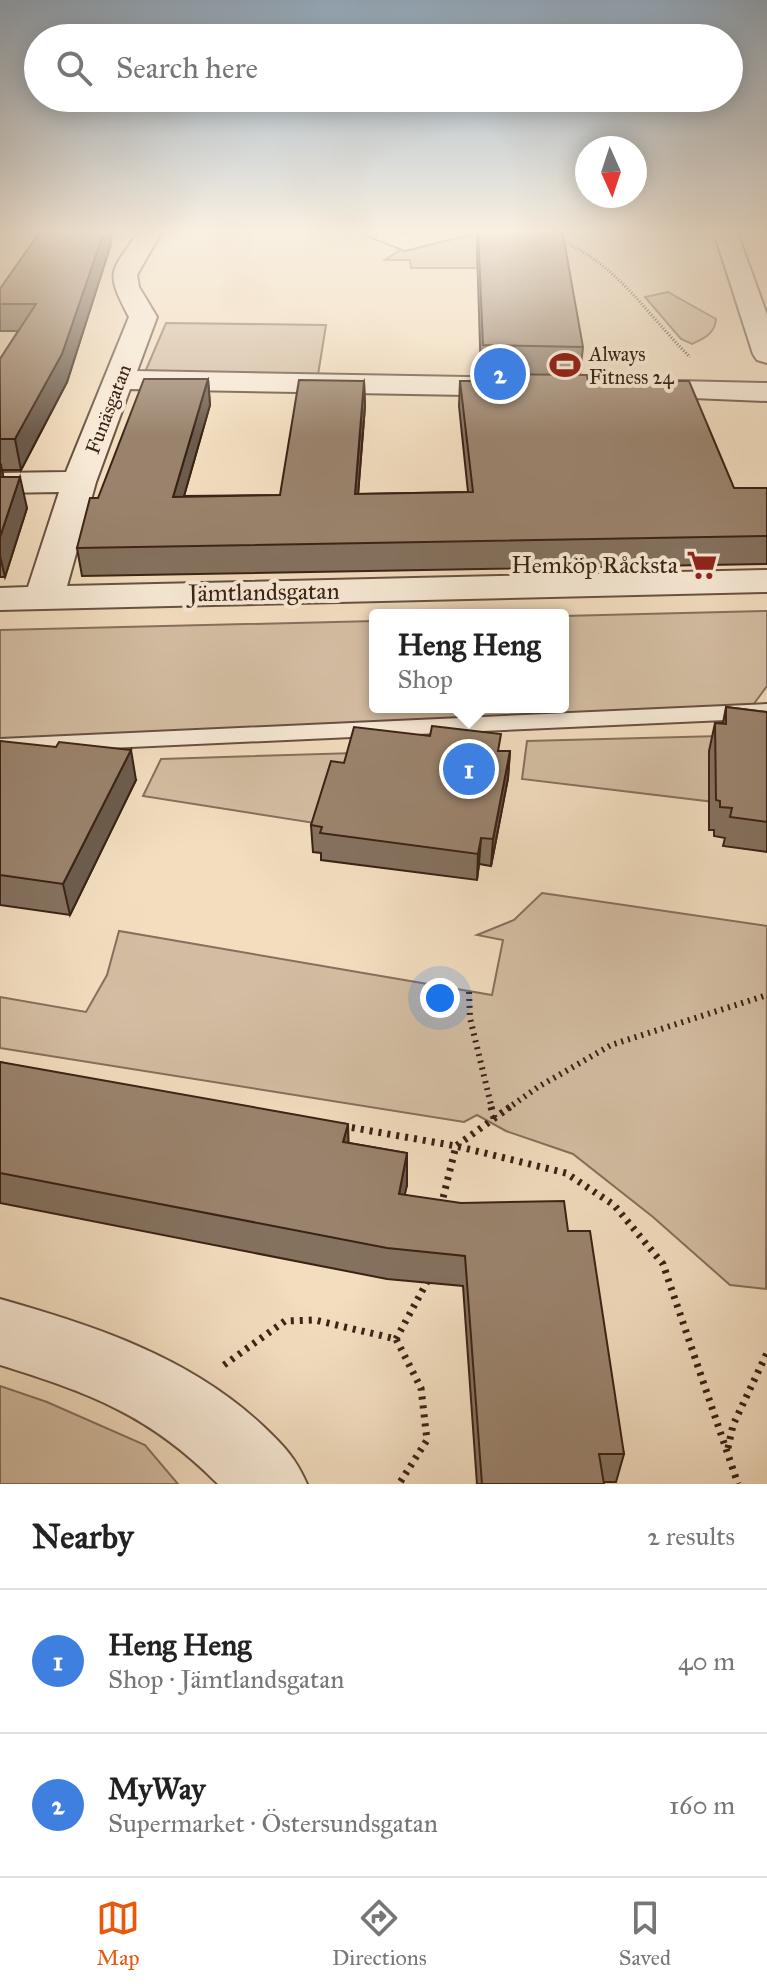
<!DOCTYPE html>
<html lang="en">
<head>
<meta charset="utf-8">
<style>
	:root { --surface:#fff; --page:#f2f2f2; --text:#222; --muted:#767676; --line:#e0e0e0; --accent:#ea580c }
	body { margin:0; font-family:"IM FELL Great Primer",serif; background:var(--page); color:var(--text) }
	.compass { position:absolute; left:575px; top:136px; width:72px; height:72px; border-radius:50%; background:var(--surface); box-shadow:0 4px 20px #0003; rotate:177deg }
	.you { position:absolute; left:440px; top:998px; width:28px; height:28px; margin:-20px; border:6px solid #fff; border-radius:50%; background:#1a73e8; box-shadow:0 0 0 12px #1a73e833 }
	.badge { display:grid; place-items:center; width:52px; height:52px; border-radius:50%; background:var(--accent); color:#fff; font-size:26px; font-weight:700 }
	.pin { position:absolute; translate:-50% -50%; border:4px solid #fff; box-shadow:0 2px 8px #0006 }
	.popup { position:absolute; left:369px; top:609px; width:200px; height:104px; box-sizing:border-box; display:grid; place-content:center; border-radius:8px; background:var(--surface); filter:drop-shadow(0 2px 6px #0005); font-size:26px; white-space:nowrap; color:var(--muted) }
	.popup b { font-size:30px; color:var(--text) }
	.popup::after { content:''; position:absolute; left:50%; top:100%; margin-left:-16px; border:16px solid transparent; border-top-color:var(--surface) }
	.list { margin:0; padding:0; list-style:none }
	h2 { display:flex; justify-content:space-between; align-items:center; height:104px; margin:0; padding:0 32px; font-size:34px }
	h2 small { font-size:26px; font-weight:400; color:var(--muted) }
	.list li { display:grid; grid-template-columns:52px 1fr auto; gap:24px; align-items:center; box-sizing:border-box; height:144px; padding:0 32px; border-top:2px solid var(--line) }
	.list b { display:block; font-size:30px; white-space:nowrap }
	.list p { margin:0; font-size:26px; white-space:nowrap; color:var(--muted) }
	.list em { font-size:26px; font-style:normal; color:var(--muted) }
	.icon { flex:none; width:44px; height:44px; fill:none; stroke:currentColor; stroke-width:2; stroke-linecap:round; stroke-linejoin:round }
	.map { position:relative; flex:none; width:767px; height:1484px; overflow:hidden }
	.search { position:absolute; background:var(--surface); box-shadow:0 4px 20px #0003; left:24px; right:24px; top:24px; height:88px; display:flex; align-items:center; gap:20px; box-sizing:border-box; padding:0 28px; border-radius:44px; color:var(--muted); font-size:30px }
	.sheet { height:392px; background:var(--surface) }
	nav { display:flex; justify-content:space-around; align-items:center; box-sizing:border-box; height:112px; border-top:2px solid var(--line); background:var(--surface); font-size:22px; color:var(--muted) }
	nav a { display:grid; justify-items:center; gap:4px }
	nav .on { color:var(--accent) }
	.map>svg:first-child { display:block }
	.green { fill:#d3bda2; stroke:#86705c; stroke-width:2 }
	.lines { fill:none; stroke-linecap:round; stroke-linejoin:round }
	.service-casing { stroke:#685140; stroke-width:4 }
	.minor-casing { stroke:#685140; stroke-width:4 }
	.path-far2 { stroke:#3a2215; stroke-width:3; stroke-dasharray:1 2; stroke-linecap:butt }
	.path-far1 { stroke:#3a2215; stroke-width:6; stroke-dasharray:2 5; stroke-linecap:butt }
	.path { stroke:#3a2215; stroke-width:7; stroke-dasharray:3 6; stroke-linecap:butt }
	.service { fill:#f7e9d5; fill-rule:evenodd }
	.minor { fill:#f7e9d5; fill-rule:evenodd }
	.wall { fill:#84715e; stroke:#3a2215; stroke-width:2 }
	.shaded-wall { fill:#6c5c4c; stroke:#3a2215; stroke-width:2 }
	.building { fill:#9a836d; stroke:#3a2215; stroke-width:2 }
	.labels { text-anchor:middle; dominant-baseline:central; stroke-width:8; stroke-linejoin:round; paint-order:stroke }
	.far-poi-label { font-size:20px; fill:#3a2215; stroke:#f7e9d5; text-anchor:start }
	.far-street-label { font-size:20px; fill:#3a2215; stroke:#f7e9d5 }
	.poi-label { font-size:24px; fill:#3a2215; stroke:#f7e9d5; text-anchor:end }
	.street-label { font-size:24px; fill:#3a2215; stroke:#f7e9d5 }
</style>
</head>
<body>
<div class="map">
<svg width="767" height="1484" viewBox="0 0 767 1484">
	<rect width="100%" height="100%" fill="#f2ddbf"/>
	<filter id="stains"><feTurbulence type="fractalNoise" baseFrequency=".0025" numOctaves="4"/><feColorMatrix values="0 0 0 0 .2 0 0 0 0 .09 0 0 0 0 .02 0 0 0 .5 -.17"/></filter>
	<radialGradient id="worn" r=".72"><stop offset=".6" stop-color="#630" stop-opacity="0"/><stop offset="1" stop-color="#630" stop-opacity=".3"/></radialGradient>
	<path class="green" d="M 482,229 L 486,229 L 476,232 L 477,242 L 482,243 L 477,253 L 478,268 L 411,268 L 410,260 L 385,260 L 406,246 L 428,244 Z
		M 668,292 L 716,319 C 715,334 704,338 692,344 L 681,339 L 645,297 Z
		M 166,323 L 326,325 L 318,375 L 145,372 Z
		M 767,611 L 767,686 L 750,709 L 0,745 L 0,630 L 375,621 L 375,707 L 563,707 L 563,616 Z
		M 720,736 L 723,803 L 522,779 L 527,741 Z
		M 355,753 L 327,825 L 143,796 L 161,759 Z
		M 542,893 L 767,926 L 766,1289 L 730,1285 L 653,1217 L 573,1154 L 506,1131 L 477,1115 L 464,1122 L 0,1048 L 0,997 L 86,1012 L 107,975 L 119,931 L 492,995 L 503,940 L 477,935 L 514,920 Z
		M 0,1386 L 47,1402 L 145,1445 L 178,1484 L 0,1484 Z"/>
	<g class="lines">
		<g class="service-casing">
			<path id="service" d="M 767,704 L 767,718 L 0,753 L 0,739 Z"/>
		</g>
		<g class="minor-casing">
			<path id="minor" d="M 140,229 L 163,229 L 137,275 L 139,287 L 157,317 L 137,371 L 521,378 L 532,381 L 536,387 L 532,393 L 521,396 L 130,389 L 96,482 L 67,586 L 767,570 L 767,592 L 0,610 L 0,588 L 28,587 L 59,492 L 0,493 L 0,473 L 66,472 L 129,317 C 103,268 112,273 140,229 Z
				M 360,229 L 391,229 L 407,235 L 434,229 L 472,229 L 468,234 L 405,250 L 364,234 Z
				M 713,229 L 736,229 L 767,315 L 767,363 L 757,360 L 753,354 Z
				M 633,380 L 767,383 L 767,401 L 622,395 L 618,389 L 622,383 Z
				M 0,1299 C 95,1326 190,1357 263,1426 C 284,1446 295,1457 307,1484 L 218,1484 C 150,1415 90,1393 0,1365 Z"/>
		</g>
		<path class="path-far2" d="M 559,240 C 617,263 647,315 690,357"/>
		<path class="path-far1" d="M 469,992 L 470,1018 L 492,1109
			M 507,1109 L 538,1087 L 611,1045 L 767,995"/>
		<path class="path" d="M 491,1107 L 494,1118
			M 343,1126 L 456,1146 L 566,1173 L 614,1205 L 663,1264 L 738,1484
			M 441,1206 L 456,1146 L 510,1107
			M 396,1339 L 427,1282
			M 224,1365 L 285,1321 L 315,1320 L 396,1339 L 421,1388 L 427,1440 L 399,1484
			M 728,1448 L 733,1425 L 767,1353"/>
		<use href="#service" class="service"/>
		<use href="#minor" class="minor"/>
	</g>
	<path class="wall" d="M 42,229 L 110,229 L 111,244 L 67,382 L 21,470 L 2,470 L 3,477 L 27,508 L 5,577 L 0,577 L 0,359 L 18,331 L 0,331 L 0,289 Z
		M 478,229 L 583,347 L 580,375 L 734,488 L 767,488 L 767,564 L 82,576 L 77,548 L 98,498 L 208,379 L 210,405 L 184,496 L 280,495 L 364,381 L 365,406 L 358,494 L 468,492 L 459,406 L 460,381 L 483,381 L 484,375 L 481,375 L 477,252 Z
		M 726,707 L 767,712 L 767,852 L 723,846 L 725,838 L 714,836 L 714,830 L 709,830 L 709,751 L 715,723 L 723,723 Z
		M 0,741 L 136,780 L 70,915 L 0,905 Z
		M 500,751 L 510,751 L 508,778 L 491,866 L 479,864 L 477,880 L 321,860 L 321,853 L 313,852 L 311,825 L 344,763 Z
		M 0,1062 L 349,1143 L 407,1153 L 407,1185 L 404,1195 L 568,1231 L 624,1454 L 616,1482 L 603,1482 L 604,1484 L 477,1484 L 463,1286 L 387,1279 L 0,1203 Z"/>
	<path class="shaded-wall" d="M 101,229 L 110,229 L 111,244 L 67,382 L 21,470 L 15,439 Z
		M 208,379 L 210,405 L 176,524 L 173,497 Z
		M 364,381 L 365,406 L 356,521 L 355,494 Z
		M 1,465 L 7,496 L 0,509 L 0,466 Z
		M 20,477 L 27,508 L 5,577 L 0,556 L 0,537 Z
		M 131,750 L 136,780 L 70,915 L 63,884 Z
		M 510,751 L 508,778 L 491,866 L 493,839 Z
		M 481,838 L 479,864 L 477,880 L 478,854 Z
		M 348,1124 L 349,1156 L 343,1142 Z
		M 407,1153 L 407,1185 L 398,1225 L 399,1194 Z"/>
	<path class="building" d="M 42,229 L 105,229 L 62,354 L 15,439 L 0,439 L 0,359 L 36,304 L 0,304 L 0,289 Z
		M 478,229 L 562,229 L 583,347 L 483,345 Z
		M 484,374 L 587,375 L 588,381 L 689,381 L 734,488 L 767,488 L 767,536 L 77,548 L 90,498 L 98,498 L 144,379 L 208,379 L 173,497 L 280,495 L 299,380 L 364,381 L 355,494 L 473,492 L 460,381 L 484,381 Z
		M 0,477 L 20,477 L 0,537 Z
		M 726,707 L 767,712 L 767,822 L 730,817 L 732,808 L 720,807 L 720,801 L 716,800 L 715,723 L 726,724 Z
		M 432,726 L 501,734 L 498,751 L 510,751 L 493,839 L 481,838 L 478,854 L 320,833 L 322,827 L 311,825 L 331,761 L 344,763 L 354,727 L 430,736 Z
		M 0,741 L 56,747 L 59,742 L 131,750 L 63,884 L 0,875 Z
		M 0,1062 L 348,1124 L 343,1142 L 407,1153 L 399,1194 L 461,1203 L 564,1201 L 568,1231 L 590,1231 L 624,1454 L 599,1454 L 604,1484 L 482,1484 L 465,1256 L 387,1248 L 0,1173 Z"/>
	<linearGradient id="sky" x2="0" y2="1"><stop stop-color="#93abc0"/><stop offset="0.53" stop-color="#f9f0e2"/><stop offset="1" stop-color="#f9f0e2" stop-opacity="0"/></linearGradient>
	<rect width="767" height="436" fill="url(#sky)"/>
	<defs>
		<g id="stadium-bare" transform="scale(2.4)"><path d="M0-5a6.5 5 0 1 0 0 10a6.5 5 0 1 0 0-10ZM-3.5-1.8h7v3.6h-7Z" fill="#8f2418" stroke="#f7e9d5" stroke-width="2.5" paint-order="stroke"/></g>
		<g id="supermarket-bare" transform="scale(2.4)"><path d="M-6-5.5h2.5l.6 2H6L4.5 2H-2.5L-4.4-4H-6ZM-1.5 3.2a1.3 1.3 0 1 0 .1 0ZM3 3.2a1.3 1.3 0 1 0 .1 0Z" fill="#8f2418" stroke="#f7e9d5" stroke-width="2.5" paint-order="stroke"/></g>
	</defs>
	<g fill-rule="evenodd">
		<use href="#stadium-bare" x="565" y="365"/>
		<use href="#supermarket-bare" x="702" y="565"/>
	</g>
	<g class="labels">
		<g class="far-poi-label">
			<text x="589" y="354">Always<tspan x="589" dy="23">Fitness 24</tspan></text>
		</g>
		<g class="far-street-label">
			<text transform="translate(108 409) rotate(-69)">Funäsgatan</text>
		</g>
		<g class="poi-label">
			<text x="678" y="565">Hemköp Råcksta</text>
		</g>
		<g class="street-label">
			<text transform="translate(264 592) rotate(-1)">Jämtlandsgatan</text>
		</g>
	</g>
	<rect width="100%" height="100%" filter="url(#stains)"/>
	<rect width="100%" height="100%" fill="url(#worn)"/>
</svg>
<svg class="compass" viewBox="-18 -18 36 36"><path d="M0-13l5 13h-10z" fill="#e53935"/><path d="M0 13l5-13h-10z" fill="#767676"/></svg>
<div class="you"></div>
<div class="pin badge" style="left:469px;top:769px;background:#3f7fe0">1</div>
<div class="popup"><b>Heng Heng</b>Shop</div>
<div class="pin badge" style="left:500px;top:374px;background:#3f7fe0">2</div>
<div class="search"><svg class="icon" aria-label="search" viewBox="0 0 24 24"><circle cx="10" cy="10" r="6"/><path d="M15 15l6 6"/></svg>Search here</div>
</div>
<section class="sheet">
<h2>Nearby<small>2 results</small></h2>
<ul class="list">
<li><span class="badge" style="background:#3f7fe0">1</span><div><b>Heng Heng</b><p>Shop · Jämtlandsgatan</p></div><em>40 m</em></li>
<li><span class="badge" style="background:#3f7fe0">2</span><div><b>MyWay</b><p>Supermarket · Östersundsgatan</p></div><em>160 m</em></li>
</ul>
</section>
<nav>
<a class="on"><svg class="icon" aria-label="map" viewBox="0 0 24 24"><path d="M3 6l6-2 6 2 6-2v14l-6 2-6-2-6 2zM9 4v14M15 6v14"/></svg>Map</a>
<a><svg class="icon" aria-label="directions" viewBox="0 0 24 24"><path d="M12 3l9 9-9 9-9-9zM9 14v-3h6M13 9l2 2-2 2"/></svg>Directions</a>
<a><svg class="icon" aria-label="saved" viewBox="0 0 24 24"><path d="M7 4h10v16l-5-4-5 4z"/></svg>Saved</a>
</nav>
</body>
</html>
